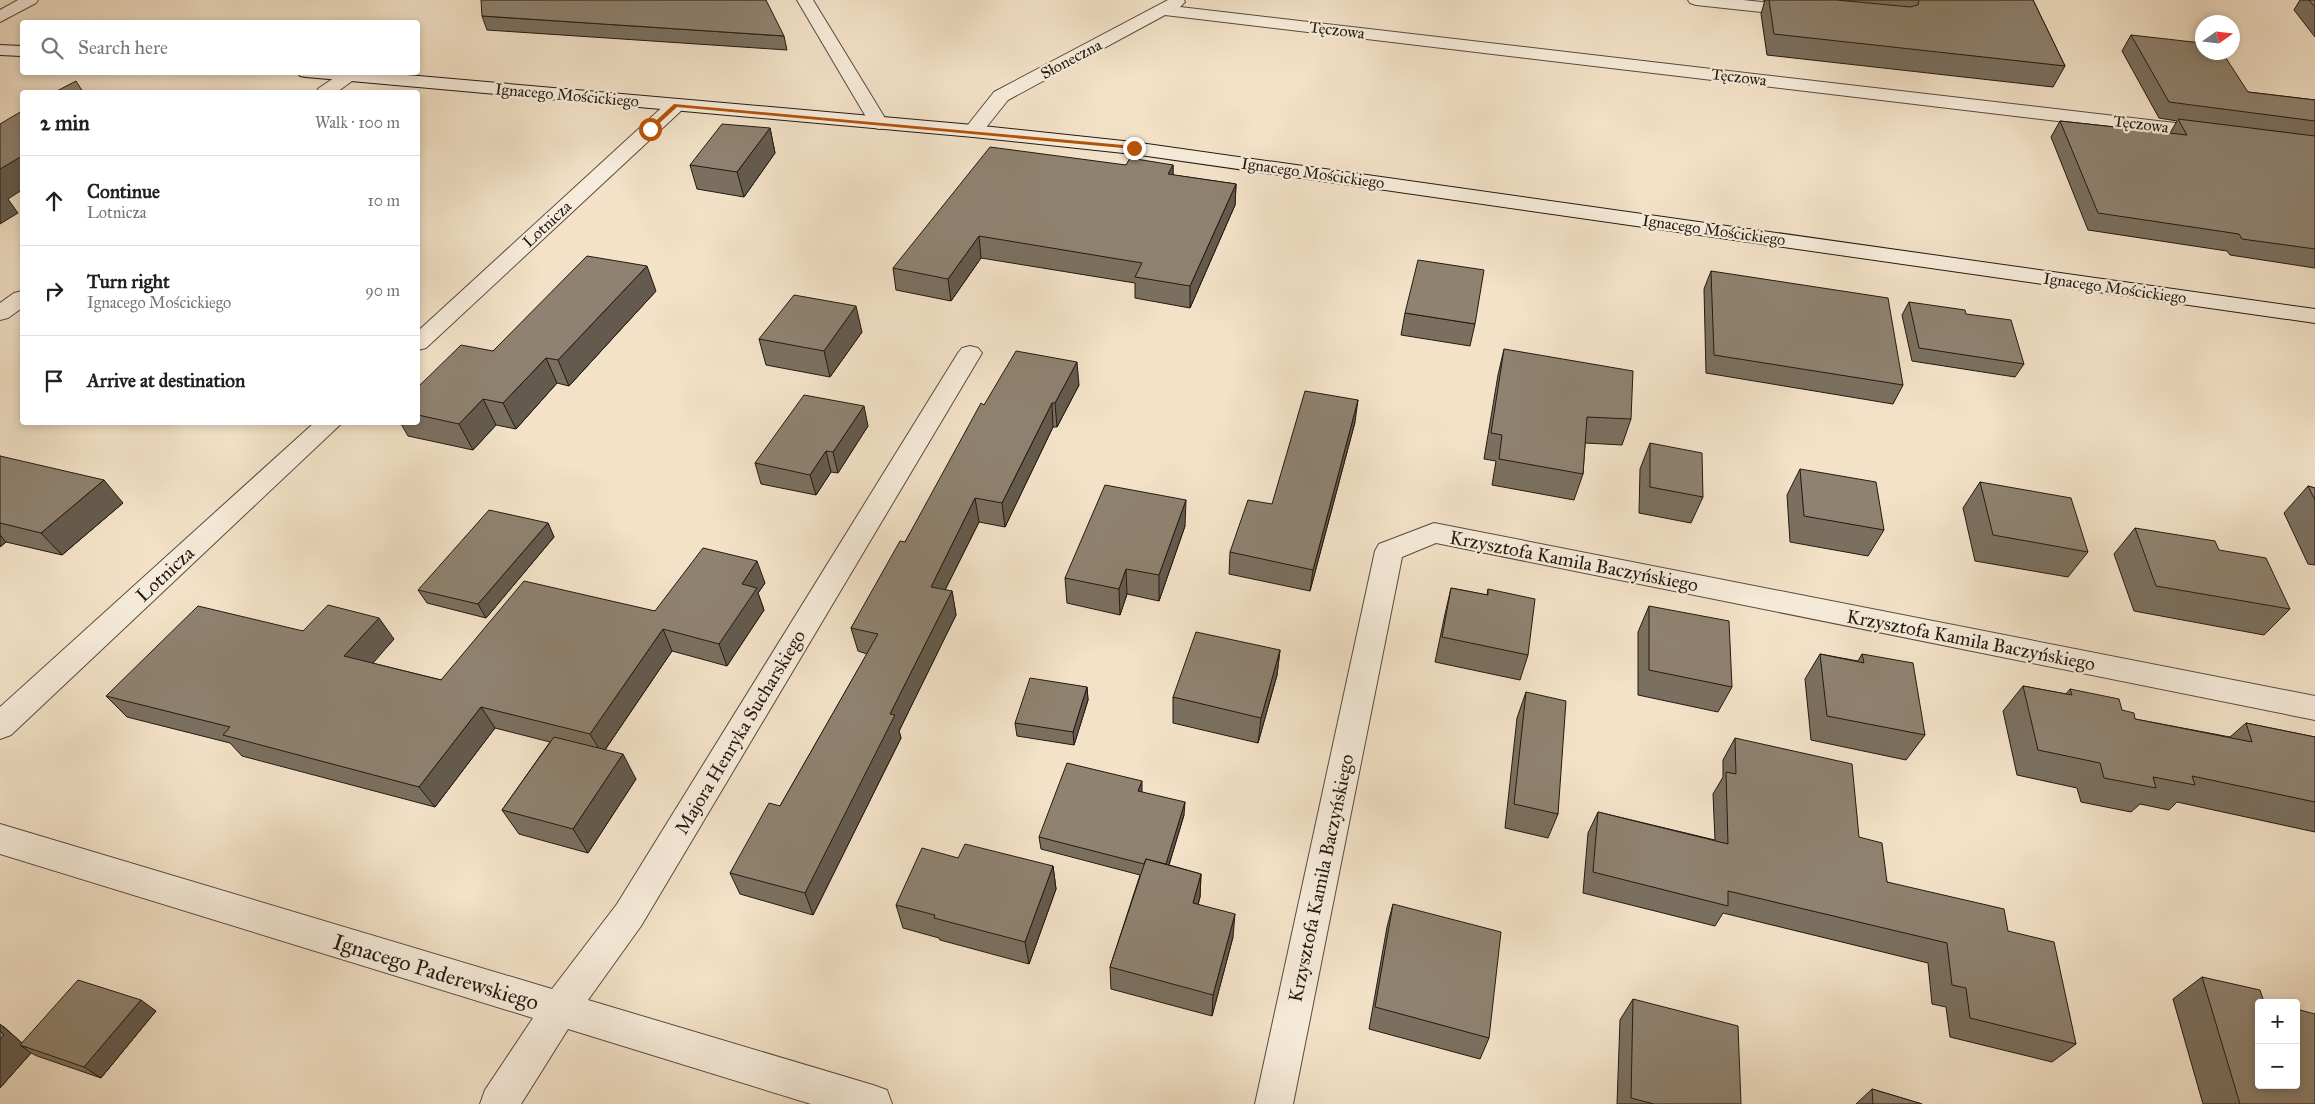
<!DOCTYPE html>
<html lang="en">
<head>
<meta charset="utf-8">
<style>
	:root { --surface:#fff; --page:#f6f6f6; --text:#202124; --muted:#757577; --line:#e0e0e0 }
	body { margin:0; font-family:"IM FELL Great Primer",serif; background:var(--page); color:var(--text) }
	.controls { position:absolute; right:15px; bottom:15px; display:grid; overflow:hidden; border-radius:5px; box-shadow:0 2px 8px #0003 }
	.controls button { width:45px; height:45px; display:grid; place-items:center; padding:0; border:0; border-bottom:1px solid var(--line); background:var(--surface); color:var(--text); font:25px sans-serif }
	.compass { position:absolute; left:2195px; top:15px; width:45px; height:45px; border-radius:50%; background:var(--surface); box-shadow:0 2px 8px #0003; rotate:76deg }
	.stop { position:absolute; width:15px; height:15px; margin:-11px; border:4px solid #b45309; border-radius:50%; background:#fff }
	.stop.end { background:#b45309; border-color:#fff; box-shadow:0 1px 5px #0008 }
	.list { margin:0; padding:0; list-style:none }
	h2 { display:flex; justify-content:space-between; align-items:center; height:65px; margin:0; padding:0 20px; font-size:21px }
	h2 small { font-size:16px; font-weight:400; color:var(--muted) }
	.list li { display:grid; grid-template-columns:32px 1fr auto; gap:15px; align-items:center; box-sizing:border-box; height:90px; padding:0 20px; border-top:1px solid var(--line) }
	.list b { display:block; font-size:19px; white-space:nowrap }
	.list p { margin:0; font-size:16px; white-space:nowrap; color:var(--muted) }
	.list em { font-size:16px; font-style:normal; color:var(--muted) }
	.icon { flex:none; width:28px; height:28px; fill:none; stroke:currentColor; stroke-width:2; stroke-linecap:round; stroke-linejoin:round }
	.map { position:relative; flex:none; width:2315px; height:1104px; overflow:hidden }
	.search { position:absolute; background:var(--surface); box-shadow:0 2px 8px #0003; left:20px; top:20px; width:400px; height:55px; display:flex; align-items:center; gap:12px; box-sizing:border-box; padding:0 18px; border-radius:5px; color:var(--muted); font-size:19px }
	.panel { position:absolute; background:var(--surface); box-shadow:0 2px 8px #0003; left:20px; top:90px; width:400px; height:335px; border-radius:5px }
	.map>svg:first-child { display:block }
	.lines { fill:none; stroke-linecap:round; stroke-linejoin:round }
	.lane-casing { stroke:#574b3f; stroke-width:2 }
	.street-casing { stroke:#574b3f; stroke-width:2 }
	.secondary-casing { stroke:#231911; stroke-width:2 }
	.lane { fill:#f7ecdb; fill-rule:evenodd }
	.street { fill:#f7ecdb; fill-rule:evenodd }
	.secondary { fill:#f7ecdb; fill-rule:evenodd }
	.wall { fill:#7b7060; stroke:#231911 }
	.shaded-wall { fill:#645b4e; stroke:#231911 }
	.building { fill:#8f8270; stroke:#231911 }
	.route { fill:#b45309 }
	.labels { text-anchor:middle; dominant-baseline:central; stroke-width:4.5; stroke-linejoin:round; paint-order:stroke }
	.far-street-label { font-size:16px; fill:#231911; stroke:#f7ecdb }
	.street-label { font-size:19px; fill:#231911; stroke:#f7ecdb }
	.near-street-label { font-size:22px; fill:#231911; stroke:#f7ecdb }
</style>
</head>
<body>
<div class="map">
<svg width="2315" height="1104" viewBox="0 0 2315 1104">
	<rect width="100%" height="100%" fill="#f3e2c8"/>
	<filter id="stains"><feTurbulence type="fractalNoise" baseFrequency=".004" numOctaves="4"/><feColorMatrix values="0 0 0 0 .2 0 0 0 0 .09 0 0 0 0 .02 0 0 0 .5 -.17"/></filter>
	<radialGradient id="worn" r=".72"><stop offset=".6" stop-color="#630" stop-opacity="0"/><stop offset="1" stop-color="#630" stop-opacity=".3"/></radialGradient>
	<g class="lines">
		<g class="lane-casing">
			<path id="lane" d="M 1688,0 L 1743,0 L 1799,6 L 1805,7 L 1807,11 L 1805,15 L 1799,16 L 1696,5 L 1690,3 Z"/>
		</g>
		<g class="street-casing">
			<path id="street" d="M 18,0 L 38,0 L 36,3 L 0,22 L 0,10 Z
				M 797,0 L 813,0 L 888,123 L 886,127 L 879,129 L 872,127 Z
				M 1168,0 L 1184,0 L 1185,2 L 1180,7 L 2209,127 L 2216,129 L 2219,133 L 2216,137 L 2209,139 L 1165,15 L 1008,100 L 980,135 L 973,137 L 966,135 L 963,131 L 994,92 Z
				M 343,72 L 357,72 L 359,76 L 337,92 L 316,92 L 319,88 Z
				M 676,99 L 683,101 L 685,105 L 683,109 L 426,348 L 418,350 L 418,331 L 669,101 Z
				M 22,291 L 22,308 L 8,318 L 0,320 L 0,303 L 14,293 Z
				M 970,346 L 978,348 L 982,353 L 641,926 L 588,1000 L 873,1085 L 887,1090 L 892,1104 L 811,1104 L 568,1029 L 521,1104 L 480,1104 L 485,1090 L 533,1018 L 0,854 L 0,824 L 552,989 L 617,904 L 958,353 L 962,348 Z
				M 315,422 L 343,422 L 11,735 L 0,739 L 0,707 Z
				M 1434,523 L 2315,696 L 2315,720 L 1436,543 L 1402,557 L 1293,1104 L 1255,1104 L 1375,551 L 1379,544 Z"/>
		</g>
		<g class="secondary-casing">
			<path id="secondary" d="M 0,45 L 22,46 L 22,56 L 0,55 Z
				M 297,72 L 373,72 L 973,125 L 1133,142 L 2315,309 L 2315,323 L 1133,154 L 973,137 L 306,77 L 300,76 Z"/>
		</g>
		<use href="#lane" class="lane"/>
		<use href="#street" class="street"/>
		<use href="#secondary" class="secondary"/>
	</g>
	<path class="wall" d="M 1763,0 L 2033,0 L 2065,66 L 2053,87 L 1767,55 L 1761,14 L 1765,0 Z
		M 2300,0 L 2315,0 L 2315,37 L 2294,10 Z
		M 482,16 L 784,36 L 787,50 L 487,30 Z
		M 2131,35 L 2248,92 L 2315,100 L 2315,268 L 2230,255 L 2227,251 L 2088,230 L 2051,137 L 2060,121 L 2170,133 L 2177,121 L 2159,118 L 2122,51 Z
		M 770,128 L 775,153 L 744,197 L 697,189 L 690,165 Z
		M 1126,165 L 1173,165 L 1173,175 L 1236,184 L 1235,205 L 1190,308 L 1135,298 L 1135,283 L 981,258 L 951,301 L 896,290 L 893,268 Z
		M 1711,271 L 1903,385 L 1893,404 L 1706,373 L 1704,289 Z
		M 656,291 L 569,386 L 557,383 L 516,429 L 496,425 L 473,450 L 408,436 L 400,422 L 418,422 L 418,387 L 493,351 Z
		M 1909,302 L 2024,364 L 2015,377 L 1912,361 L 1902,315 Z
		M 1405,313 L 1475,324 L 1470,346 L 1401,335 Z
		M 862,332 L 830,377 L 766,365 L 759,339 Z
		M 1504,349 L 1631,419 L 1622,445 L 1585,443 L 1583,474 L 1574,500 L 1492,485 L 1496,461 L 1484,459 L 1498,375 Z
		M 1079,385 L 1057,427 L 1053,427 L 1005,527 L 979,522 L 945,590 L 952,591 L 956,615 L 899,731 L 901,738 L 813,915 L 740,894 L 730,873 L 780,806 L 867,654 L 858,651 L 851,628 L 905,542 L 984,405 Z
		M 1355,422 L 1310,591 L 1229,574 L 1230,552 L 1272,504 Z
		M 868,426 L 838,473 L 831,472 L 816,495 L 761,484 L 755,463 Z
		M 1650,443 L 1703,497 L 1691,523 L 1639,513 L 1640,469 Z
		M 0,456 L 123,503 L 62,555 L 6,542 L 0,547 Z
		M 1800,469 L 1884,530 L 1868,556 L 1790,542 L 1787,495 Z
		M 1980,482 L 2088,552 L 2068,577 L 1975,561 L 1963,508 Z
		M 2308,486 L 2315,488 L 2315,565 L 2308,564 L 2284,513 Z
		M 548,523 L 554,537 L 486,618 L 427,603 L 418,590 Z
		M 1185,526 L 1159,601 L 1127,594 L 1120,615 L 1067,603 L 1065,578 Z
		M 2135,528 L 2290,609 L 2264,635 L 2134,611 L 2114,554 Z
		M 765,583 L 758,593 L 764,610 L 727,666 L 672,651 L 605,750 L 636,779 L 588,853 L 519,834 L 502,810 L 550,742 L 495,728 L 435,807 L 242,756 L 230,743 L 127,717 L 106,696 L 303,631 L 394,639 L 372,663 L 441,680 L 655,611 Z
		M 1451,588 L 1487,595 L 1488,589 L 1528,655 L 1520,680 L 1435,662 L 1445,614 Z
		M 1649,606 L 1732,687 L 1718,712 L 1638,695 L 1638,632 Z
		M 1280,650 L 1277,675 L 1258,743 L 1173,723 L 1173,697 Z
		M 1820,654 L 1858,661 L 1862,654 L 1925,735 L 1906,760 L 1811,740 L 1805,679 Z
		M 2023,686 L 2066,694 L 2070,689 L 2122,710 L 2135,719 L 2230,737 L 2246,723 L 2315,737 L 2315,832 L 2177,802 L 2169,810 L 2140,804 L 2131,812 L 2081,802 L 2077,788 L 2017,775 L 2003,711 Z
		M 1087,687 L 1088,700 L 1074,745 L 1017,736 L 1015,723 Z
		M 1526,692 L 1558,814 L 1548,838 L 1505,828 L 1517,718 Z
		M 1735,738 L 1859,837 L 1887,882 L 2008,931 L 2076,1044 L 2052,1062 L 1950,1037 L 1946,1007 L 1932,1004 L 1928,963 L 1723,913 L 1715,926 L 1583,893 L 1588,833 L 1598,812 L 1715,840 L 1713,794 L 1723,777 L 1723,760 Z
		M 1142,792 L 1184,815 L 1169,865 L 1201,874 L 1200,897 L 1198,905 L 1233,937 L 1212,1016 L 1111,989 L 1110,967 L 1140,875 L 1041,849 L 1039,837 Z
		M 958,858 L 1053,866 L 1056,889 L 1029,964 L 940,940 L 939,938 L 903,928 L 896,905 Z
		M 1393,904 L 1489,1038 L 1480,1059 L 1369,1029 L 1387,927 Z
		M 2202,977 L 2264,1002 L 2315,1104 L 2203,1104 L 2173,999 Z
		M 1633,999 L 1741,1104 L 1617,1104 L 1620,1020 Z
		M 156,1011 L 101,1078 L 37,1056 L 31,1053 L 0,1088 L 3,1026 L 22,1043 Z
		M 1872,1089 L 1922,1104 L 1856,1104 Z"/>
	<path class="shaded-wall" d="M 770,128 L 775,153 L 744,197 L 737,172 Z
		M 22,156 L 22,190 L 8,199 L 18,213 L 0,224 L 0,169 Z
		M 1173,165 L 1173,186 L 1168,174 Z
		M 1236,184 L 1235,205 L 1190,308 L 1190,286 Z
		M 979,236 L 981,258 L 951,301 L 948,279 Z
		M 647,266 L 656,291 L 569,386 L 558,360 Z
		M 856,306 L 862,332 L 830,377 L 824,351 Z
		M 546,358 L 557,383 L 516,429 L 503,403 Z
		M 1077,362 L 1079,385 L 1057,427 L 1055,403 Z
		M 483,399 L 496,425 L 473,450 L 459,424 Z
		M 1358,400 L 1355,422 L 1310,591 L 1313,570 Z
		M 1052,403 L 1053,427 L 1005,527 L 1002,503 Z
		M 864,406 L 868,426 L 838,473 L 833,452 Z
		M 826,451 L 831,472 L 816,495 L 810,475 Z
		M 104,480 L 123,503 L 62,555 L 41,533 Z
		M 975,498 L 979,522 L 935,610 L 931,587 Z
		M 1186,500 L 1185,526 L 1159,601 L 1159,575 Z
		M 548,523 L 554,537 L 486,618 L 478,604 Z
		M 0,535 L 6,542 L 0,547 Z
		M 757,561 L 765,583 L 758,593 L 764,610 L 727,666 L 719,644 L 742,584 Z
		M 1126,569 L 1127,594 L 1120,615 L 1119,589 Z
		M 952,591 L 956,615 L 899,731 L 901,738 L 813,915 L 805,893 L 890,714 Z
		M 379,618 L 394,639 L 360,678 L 344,656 Z
		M 663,629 L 672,651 L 602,754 L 590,734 Z
		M 1280,650 L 1277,675 L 1258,743 L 1261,718 Z
		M 1087,687 L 1088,700 L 1074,745 L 1073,732 Z
		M 481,707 L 495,728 L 435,807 L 419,787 Z
		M 623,754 L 636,779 L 588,853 L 573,829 Z
		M 1142,781 L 1142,794 L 1138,791 Z
		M 1185,802 L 1184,815 L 1164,881 L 1164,869 Z
		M 1053,866 L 1056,889 L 1029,964 L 1025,942 Z
		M 1201,874 L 1200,897 L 1192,926 L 1193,903 Z
		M 1235,914 L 1233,937 L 1212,1016 L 1213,995 Z
		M 141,1000 L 156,1011 L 101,1078 L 84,1067 Z
		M 0,1024 L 28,1048 L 20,1045 L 31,1053 L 0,1088 Z"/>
	<path class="building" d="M 481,0 L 766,0 L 784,36 L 482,16 Z
		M 1769,0 L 1837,0 L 1910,7 L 1918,5 L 1919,0 L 2033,0 L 2065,66 L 1774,34 Z
		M 2309,0 L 2315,0 L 2315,7 Z
		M 2131,35 L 2202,43 L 2202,52 L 2222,52 L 2248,92 L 2315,100 L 2315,121 L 2169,102 Z
		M 76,81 L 83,92 L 55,92 Z
		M 22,111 L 22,156 L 0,169 L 0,124 Z
		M 2178,119 L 2315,136 L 2315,249 L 2242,239 L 2239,234 L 2098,213 L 2060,121 L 2187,135 Z
		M 722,124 L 770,128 L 737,172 L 690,165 Z
		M 990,147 L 1126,165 L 1130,158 L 1173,165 L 1168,174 L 1236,184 L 1190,286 L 1135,277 L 1142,263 L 979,236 L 948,279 L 893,268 Z
		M 587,256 L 647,266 L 558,360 L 546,358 L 503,403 L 483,399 L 459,424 L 418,415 L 418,387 L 461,345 L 493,351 Z
		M 1418,260 L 1484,270 L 1475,324 L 1405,313 Z
		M 1711,271 L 1888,298 L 1903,385 L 1714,355 Z
		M 794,295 L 856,306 L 824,351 L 759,339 Z
		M 1909,302 L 1965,310 L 1966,314 L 2011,320 L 2024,364 L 1919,348 Z
		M 1504,349 L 1633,371 L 1631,419 L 1587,417 L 1583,474 L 1499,459 L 1502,435 L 1491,433 Z
		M 1016,351 L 1077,362 L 1055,403 L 1052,403 L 1002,503 L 975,498 L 931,587 L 952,591 L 890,714 L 895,715 L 805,893 L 730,873 L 769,803 L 780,806 L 878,634 L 851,628 L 900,541 L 905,542 L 981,403 L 984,405 Z
		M 1305,391 L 1358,400 L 1313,570 L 1230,552 L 1248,500 L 1272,504 Z
		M 804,395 L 864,406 L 833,452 L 826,451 L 810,475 L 755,463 Z
		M 1650,443 L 1702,453 L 1703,497 L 1650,487 Z
		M 0,456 L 104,480 L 41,533 L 0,523 Z
		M 1800,469 L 1876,482 L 1884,530 L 1804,516 Z
		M 1980,482 L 2071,498 L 2088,552 L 1993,535 Z
		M 1105,485 L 1186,500 L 1159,575 L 1126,569 L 1119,589 L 1065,578 Z
		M 2308,486 L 2315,488 L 2315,500 Z
		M 489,510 L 548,523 L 478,604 L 418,590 Z
		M 2135,528 L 2215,541 L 2219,550 L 2266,558 L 2290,609 L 2156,586 Z
		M 703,548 L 757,561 L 742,584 L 757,588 L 719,644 L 663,629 L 590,734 L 481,707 L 419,787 L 223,735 L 230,727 L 106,696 L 198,606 L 303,631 L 328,605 L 379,618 L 344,656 L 441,680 L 524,581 L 655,611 Z
		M 1451,588 L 1488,595 L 1488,589 L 1535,599 L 1528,655 L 1442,637 Z
		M 1649,606 L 1729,621 L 1732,687 L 1649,670 Z
		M 1196,632 L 1280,650 L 1261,718 L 1173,697 Z
		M 1820,654 L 1864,663 L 1862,654 L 1913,663 L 1925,735 L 1827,716 Z
		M 1030,678 L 1087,687 L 1073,732 L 1015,723 Z
		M 2023,686 L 2072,695 L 2070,689 L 2119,699 L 2122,710 L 2134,713 L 2135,719 L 2252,742 L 2246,723 L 2315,737 L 2315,802 L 2192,776 L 2195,785 L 2153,777 L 2156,788 L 2104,778 L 2100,763 L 2038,750 Z
		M 1526,692 L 1566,701 L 1558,814 L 1514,804 Z
		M 554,737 L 623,754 L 573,829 L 502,810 Z
		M 1735,738 L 1852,764 L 1859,837 L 1882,843 L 1887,882 L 2004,909 L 2008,931 L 2054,942 L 2076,1044 L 1970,1018 L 1966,988 L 1952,985 L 1947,943 L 1728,891 L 1728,906 L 1593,872 L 1598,812 L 1728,844 L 1726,772 L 1736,774 Z
		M 1067,763 L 1142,781 L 1138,791 L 1185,802 L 1166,864 L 1146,859 L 1144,864 L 1039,837 Z
		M 965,844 L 1053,866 L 1025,942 L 934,918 L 935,915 L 896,905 L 922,848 L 958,858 Z
		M 1146,859 L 1201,874 L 1193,903 L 1235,914 L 1213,995 L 1110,967 Z
		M 1393,904 L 1501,932 L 1489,1038 L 1375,1007 Z
		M 2202,977 L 2260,990 L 2264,1002 L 2269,1003 L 2259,1003 L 2259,1085 L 2296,1085 L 2296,1009 L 2315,1014 L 2315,1104 L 2240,1104 Z
		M 78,980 L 141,1000 L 84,1067 L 20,1045 Z
		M 1633,999 L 1738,1026 L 1741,1104 L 1654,1104 L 1631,1098 Z
		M 0,1031 L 4,1035 L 0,1039 Z
		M 1872,1089 L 1922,1104 L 1873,1104 Z"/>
	<path class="route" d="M 674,104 L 1134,146 L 1136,148 L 1134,149 L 677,107 L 652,130 L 648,130 L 648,128 Z"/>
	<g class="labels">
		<g class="far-street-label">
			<text transform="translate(1337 30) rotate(7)">Tęczowa</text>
			<text transform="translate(1071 59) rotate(-28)">Słoneczna</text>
			<text transform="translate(1739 77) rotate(7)">Tęczowa</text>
			<text transform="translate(567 95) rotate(5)">Ignacego Mościckiego</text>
			<text transform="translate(2141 124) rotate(7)">Tęczowa</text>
			<text transform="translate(1313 173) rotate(8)">Ignacego Mościckiego</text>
			<text transform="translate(547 224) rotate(-43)">Lotnicza</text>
			<text transform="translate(1714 230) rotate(8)">Ignacego Mościckiego</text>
			<text transform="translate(2115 288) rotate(8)">Ignacego Mościckiego</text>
		</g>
		<g class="street-label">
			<text transform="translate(1574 561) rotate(11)">Krzysztofa Kamila Baczyńskiego</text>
			<text transform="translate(165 574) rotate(-43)">Lotnicza</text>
			<text transform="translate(1971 640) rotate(11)">Krzysztofa Kamila Baczyńskiego</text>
			<text transform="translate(740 732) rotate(-59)">Majora Henryka Sucharskiego</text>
			<text transform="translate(1321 878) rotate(-78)">Krzysztofa Kamila Baczyńskiego</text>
		</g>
		<g class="near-street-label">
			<text transform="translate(436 972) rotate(17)">Ignacego Paderewskiego</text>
		</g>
	</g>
	<rect width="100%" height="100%" filter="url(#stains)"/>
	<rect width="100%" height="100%" fill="url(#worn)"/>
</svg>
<div class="controls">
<button>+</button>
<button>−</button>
</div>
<svg class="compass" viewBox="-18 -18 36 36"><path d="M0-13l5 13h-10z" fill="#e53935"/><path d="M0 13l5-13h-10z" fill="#757577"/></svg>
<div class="stop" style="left:650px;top:129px"></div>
<div class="stop end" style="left:1134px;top:148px"></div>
<div class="search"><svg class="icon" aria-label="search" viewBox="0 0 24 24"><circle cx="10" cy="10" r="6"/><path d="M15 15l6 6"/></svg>Search here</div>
<section class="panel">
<h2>2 min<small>Walk · 100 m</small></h2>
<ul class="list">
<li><svg class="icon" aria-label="ahead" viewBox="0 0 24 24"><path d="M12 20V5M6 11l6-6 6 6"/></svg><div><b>Continue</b><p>Lotnicza</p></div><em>10 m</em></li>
<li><svg class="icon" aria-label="right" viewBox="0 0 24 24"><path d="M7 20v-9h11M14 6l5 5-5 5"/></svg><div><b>Turn right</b><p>Ignacego Mościckiego</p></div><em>90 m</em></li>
<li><svg class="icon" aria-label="arrive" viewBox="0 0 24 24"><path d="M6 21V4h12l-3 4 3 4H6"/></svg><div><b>Arrive at destination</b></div></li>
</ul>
</section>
</div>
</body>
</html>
